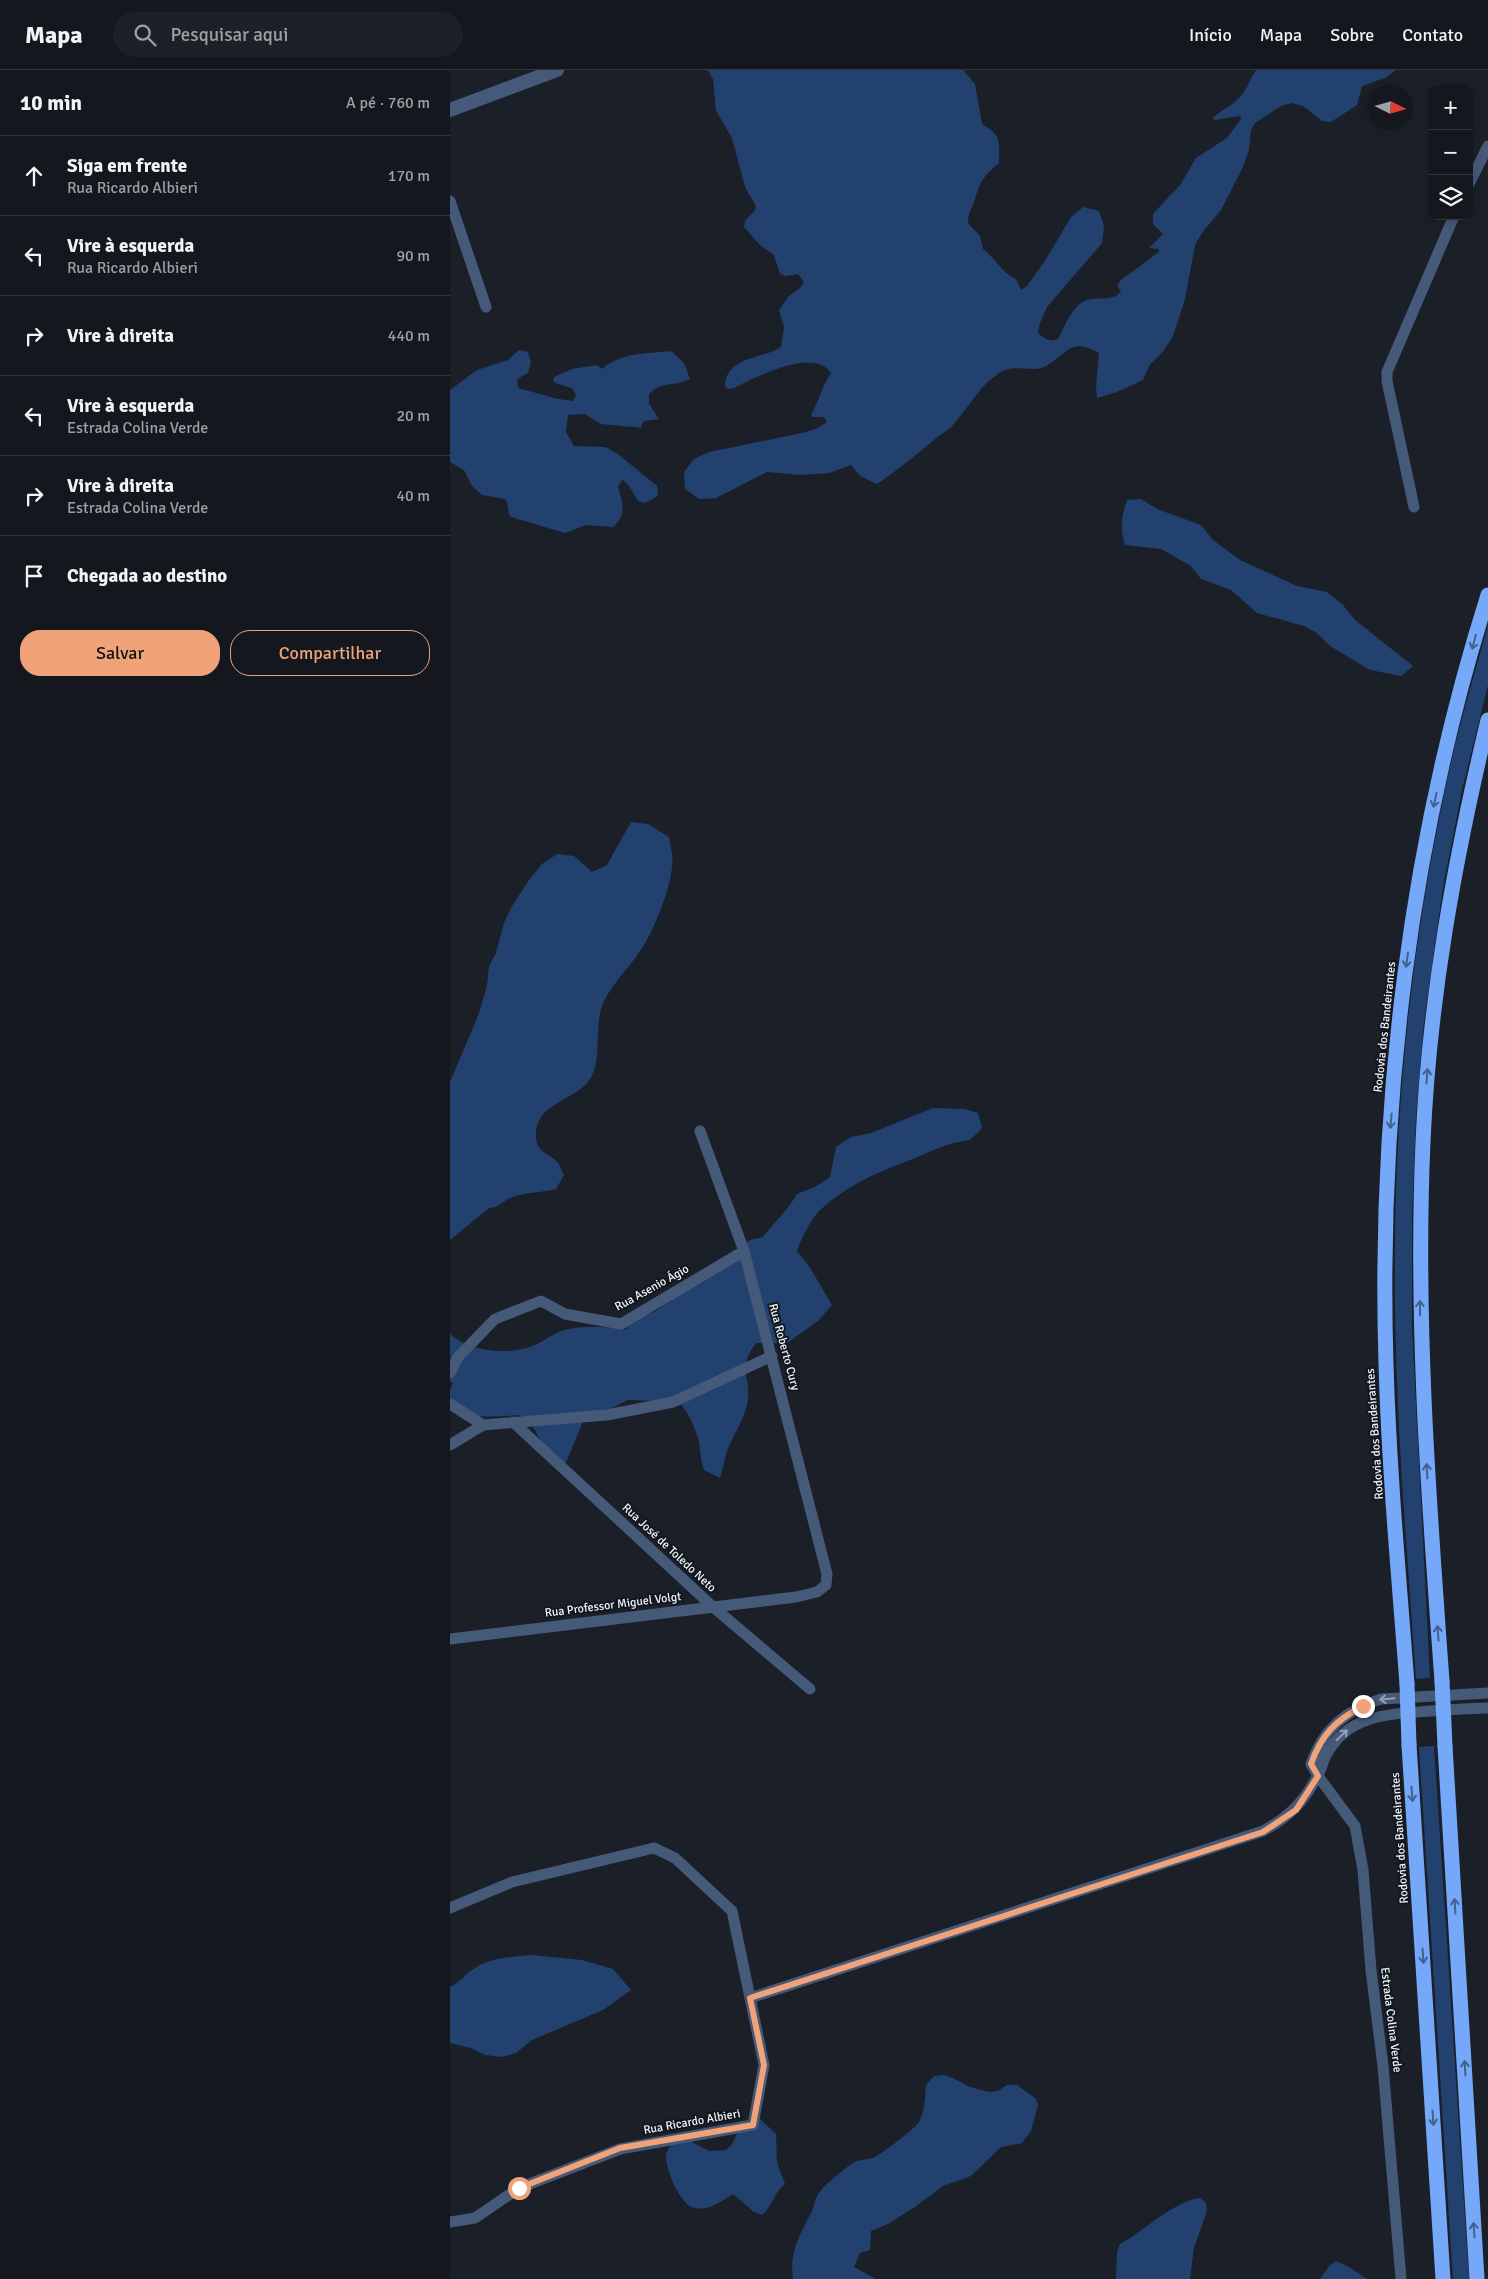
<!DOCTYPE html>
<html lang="pt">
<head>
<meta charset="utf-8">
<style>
	:root { --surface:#14181e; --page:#1d2127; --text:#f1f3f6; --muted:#9da0a4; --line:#33373c; --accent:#f0a279 }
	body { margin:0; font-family:Signika,sans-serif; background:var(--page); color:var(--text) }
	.controls { position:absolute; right:15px; top:15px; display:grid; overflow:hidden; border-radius:10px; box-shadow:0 2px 8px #0003 }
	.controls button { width:45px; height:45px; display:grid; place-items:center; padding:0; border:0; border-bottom:1px solid var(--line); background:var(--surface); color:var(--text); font:25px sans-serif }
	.compass { position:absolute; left:918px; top:15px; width:45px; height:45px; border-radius:50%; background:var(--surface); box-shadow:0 2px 8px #0003; rotate:95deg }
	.stop { position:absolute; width:15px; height:15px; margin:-11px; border:4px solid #f0a279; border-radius:50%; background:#fff }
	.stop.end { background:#f0a279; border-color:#fff; box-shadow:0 1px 5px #0008 }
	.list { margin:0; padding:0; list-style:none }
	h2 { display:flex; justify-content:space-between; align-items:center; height:65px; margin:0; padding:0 20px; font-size:21px }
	h2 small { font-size:16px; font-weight:400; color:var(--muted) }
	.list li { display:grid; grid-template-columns:32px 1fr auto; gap:15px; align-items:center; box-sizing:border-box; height:80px; padding:0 20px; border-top:1px solid var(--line) }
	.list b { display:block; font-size:19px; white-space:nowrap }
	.list p { margin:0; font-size:16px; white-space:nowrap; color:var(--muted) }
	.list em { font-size:16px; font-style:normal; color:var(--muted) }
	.actions { display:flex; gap:10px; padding:15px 20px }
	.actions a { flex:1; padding:11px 0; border:1px solid var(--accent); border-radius:20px; text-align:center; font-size:18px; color:var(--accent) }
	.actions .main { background:var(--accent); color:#111 }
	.icon { flex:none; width:28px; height:28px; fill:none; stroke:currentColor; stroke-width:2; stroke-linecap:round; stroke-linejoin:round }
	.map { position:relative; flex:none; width:1038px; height:2209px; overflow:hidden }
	header { display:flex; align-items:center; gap:30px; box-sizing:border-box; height:70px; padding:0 25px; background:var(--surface); border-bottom:1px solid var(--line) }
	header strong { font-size:24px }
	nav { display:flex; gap:28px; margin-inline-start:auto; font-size:18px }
	.search { width:350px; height:45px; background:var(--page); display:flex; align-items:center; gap:12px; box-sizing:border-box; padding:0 18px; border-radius:28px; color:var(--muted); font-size:19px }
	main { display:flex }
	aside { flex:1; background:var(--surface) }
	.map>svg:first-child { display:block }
	.green { fill:#23416f }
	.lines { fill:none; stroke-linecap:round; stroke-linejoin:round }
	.minor { stroke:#455979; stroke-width:11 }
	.tertiary { stroke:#455979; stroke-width:14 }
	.motorway { stroke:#75a8f8; stroke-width:15 }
	.motorway-bridge { stroke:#75a8f8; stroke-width:15 }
	.oneway { stroke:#44608c }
	.oneway2 { stroke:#929fb4 }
	.route { stroke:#f0a279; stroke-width:6 }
	.labels { text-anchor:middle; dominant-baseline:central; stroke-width:4; stroke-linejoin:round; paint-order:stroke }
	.street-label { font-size:12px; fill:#f1f5fb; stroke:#12171f }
</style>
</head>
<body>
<header>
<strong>Mapa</strong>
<div class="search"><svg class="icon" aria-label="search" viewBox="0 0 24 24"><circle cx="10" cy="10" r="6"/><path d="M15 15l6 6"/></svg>Pesquisar aqui</div>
<nav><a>Início</a><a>Mapa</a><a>Sobre</a><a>Contato</a></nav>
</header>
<main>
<aside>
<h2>10 min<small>A pé · 760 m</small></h2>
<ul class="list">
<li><svg class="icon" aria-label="ahead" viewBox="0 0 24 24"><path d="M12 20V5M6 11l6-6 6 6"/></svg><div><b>Siga em frente</b><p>Rua Ricardo Albieri</p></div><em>170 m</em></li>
<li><svg class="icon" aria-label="left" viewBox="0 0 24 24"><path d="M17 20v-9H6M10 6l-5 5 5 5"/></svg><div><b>Vire à esquerda</b><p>Rua Ricardo Albieri</p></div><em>90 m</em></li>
<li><svg class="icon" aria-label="right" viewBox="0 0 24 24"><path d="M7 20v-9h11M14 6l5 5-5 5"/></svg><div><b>Vire à direita</b></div><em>440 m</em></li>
<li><svg class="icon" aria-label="left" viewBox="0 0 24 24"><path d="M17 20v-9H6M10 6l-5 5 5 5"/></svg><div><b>Vire à esquerda</b><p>Estrada Colina Verde</p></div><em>20 m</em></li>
<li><svg class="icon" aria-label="right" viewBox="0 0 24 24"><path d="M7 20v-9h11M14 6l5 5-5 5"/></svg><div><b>Vire à direita</b><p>Estrada Colina Verde</p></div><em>40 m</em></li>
<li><svg class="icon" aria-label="arrive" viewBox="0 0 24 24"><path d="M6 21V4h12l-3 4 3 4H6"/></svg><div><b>Chegada ao destino</b></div></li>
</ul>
<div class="actions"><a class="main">Salvar</a><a>Compartilhar</a></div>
</aside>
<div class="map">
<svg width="1038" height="2209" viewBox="0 0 1038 2209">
	<rect width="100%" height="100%" fill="#1b2028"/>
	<path class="green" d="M 258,0 L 513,0 L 525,14 L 532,54 C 552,66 549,70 549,93 C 533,107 531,110 525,129 C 522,138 518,143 518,153 L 530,166 L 533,179 C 545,188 553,204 566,209 L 571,220 L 577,216 L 596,189 L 621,147 L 633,137 L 649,141 L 654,156 L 652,173 L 597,237 L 590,253 L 588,263 C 593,268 600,273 608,269 C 614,258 620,241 631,233 C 643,224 663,234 671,221 L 667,216 L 671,210 L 709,182 L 709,179 L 699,178 L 713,164 L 703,154 L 703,144 L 730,115 L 746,88 L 777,68 L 791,49 L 790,46 L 764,50 L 763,48 C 771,40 782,36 789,28 C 797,20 800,9 806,0 L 946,0 L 935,8 L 912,16 L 907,35 L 881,52 L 872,51 L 853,36 L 841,33 L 831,36 L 805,53 L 801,60 L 799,80 L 792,99 L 771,140 L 752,163 L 745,175 L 735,229 L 723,266 L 714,280 L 699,296 L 693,310 L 667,322 L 647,328 L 646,316 L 649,283 C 620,267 619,283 596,296 C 581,304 565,292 548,304 C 528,317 517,341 500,358 C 496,362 489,365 485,369 C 466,385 448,400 427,414 L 410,406 L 401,395 L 379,403 L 350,405 L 317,402 L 266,428 L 249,429 L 235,419 L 234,402 L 244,389 L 259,382 L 352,363 L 366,359 L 377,352 L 374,347 L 363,347 L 361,345 C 369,331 372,316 381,303 C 363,276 305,308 284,318 L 278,319 L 275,316 C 276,286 314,289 331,277 L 334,257 L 329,240 L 338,227 L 350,218 L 354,212 L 348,204 L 336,206 L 330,204 L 324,185 L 309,174 L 294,157 L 295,151 L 305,140 L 306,136 L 295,117 L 282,68 L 266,41 L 263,9 Z
		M 69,280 L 78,282 L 81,293 L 78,303 L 67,309 L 68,318 L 108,329 L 123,331 L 126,325 L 122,318 L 105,313 L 103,310 L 104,307 L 122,299 L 147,295 L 152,299 C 171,282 197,284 221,281 L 234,293 L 240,309 C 223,317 212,311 199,324 L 199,334 L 209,349 L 194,351 L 191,356 L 193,358 L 151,354 L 135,344 L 118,345 L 116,362 L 124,376 L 155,377 L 168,384 L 207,416 L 208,425 C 183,446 187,417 172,410 L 168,417 C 173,433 177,445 163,457 L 136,455 L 115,463 L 61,447 C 56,442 60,434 55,429 L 32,425 L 22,416 L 14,400 L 0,392 L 0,320 L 27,300 L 58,290 Z
		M 691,429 L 707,439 L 751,455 L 763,470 L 790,490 L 847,516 L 877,522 L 893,535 L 905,550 L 963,596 L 951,606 L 920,600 L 880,576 L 867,563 L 854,556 L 807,543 L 781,520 L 751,509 L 741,496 L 711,479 L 675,475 C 670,459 671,447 677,430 Z
		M 1038,555 L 1038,615 L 1012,720 L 993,817 L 974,952 L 966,1046 L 962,1145 L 962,1257 L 980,1608 L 966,1609 C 956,1465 943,1321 945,1176 C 946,1023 963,870 995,720 C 1006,665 1023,610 1038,555 Z
		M 181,752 L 198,754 L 219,767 C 220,776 224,788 222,797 C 220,819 205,857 194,875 C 182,895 164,911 154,931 C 143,954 153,989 140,1009 C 125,1032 84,1032 86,1067 C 87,1084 100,1083 107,1092 C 110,1095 112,1101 114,1105 L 106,1119 C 91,1123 74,1122 60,1128 C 52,1132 48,1138 39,1138 L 0,1170 L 0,1012 L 28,946 L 37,916 L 39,896 L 46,883 L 54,853 L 62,836 L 79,810 L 92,794 L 107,784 L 124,786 L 142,802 L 157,795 Z
		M 483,1038 L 515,1039 L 528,1043 L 532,1058 L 520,1070 C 496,1072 477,1084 455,1092 C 425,1103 393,1118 369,1141 C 362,1148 350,1171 347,1181 L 359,1196 L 382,1235 L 368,1251 L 337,1273 L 306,1273 C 285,1301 303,1307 297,1335 C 294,1348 284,1365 278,1378 C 275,1387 273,1398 270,1408 L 254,1400 C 250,1390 251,1379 248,1368 C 243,1352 236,1338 224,1327 L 210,1331 L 178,1330 L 149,1344 L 134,1349 L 115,1395 L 92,1373 L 82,1355 L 69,1345 C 44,1347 24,1349 0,1338 L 0,1319 L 3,1313 L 0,1311 L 0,1264 C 19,1282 61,1286 85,1275 C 96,1270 106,1261 119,1259 C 138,1255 158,1257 177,1259 L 177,1257 L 190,1247 L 204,1242 L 247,1213 L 300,1170 L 313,1167 C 324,1152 338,1140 347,1124 L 365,1117 L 380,1107 L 386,1077 L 401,1067 L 421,1063 Z
		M 984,1676 L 1019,2209 L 1003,2209 L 969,1677 Z
		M 82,1885 L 132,1890 L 163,1899 L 181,1920 L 153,1940 L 82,1970 L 66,1983 L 52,1987 L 35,1985 L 21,1978 L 0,1973 L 0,1917 C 11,1912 15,1904 25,1898 C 42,1887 62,1887 82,1885 Z
		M 493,2005 L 503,2008 L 520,2017 L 539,2022 L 548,2021 L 557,2015 L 567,2015 L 586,2029 L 588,2035 L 581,2061 L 572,2073 L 551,2077 L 521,2106 L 493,2116 L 465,2137 L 438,2154 L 421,2161 L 420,2180 L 410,2183 L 404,2197 L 426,2209 L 343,2209 C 339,2181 350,2165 362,2141 C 365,2135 365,2128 369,2123 C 374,2115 394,2099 403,2093 C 409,2089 418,2090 425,2087 C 431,2084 466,2058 469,2052 C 475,2041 475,2027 476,2015 L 484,2006 Z
		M 309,2048 L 326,2064 L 327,2093 L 335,2114 C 324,2122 323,2136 312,2145 L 304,2142 L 283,2124 C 272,2131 259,2141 244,2138 C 230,2135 215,2098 216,2085 C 217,2080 221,2075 223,2071 L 236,2069 L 259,2081 L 276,2080 L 281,2076 L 288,2062 Z
		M 750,2128 L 756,2133 L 757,2141 L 744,2178 L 740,2209 L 666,2209 L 667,2182 L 670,2174 C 694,2161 724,2131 750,2128 Z
		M 886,2191 L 899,2197 L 917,2209 L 870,2209 L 880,2195 Z"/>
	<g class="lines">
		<path class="minor" d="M 1019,114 L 1038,76
			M 0,131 L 36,237
			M 964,437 L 937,311 L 937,302 L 1004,146
			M 0,1303 L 8,1287 L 45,1249 L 91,1231 L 115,1244 L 171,1254 L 294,1181
			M 0,1334 L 33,1355
			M 63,1352 L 262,1536 L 360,1619
			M 0,1375 L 33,1355 L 157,1345 L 223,1332 L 322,1286
			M 0,1569 L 346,1527 L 367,1522 L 376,1515 L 377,1504 L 294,1181 L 250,1061
			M 0,1838 L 62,1812 L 204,1778 L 225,1788 L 282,1841 L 314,1995 L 303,2055 L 170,2079 L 69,2118 L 25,2148 L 0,2152
			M 300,1928 L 813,1761 C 839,1747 854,1732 868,1705 C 872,1698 873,1690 877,1684 C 898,1644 941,1644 981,1641 C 1000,1640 1019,1638 1038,1638
			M 951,2209 L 933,1996 L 921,1900 L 913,1800 L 905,1756 L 868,1706 L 861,1694 C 873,1659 896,1640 931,1629 L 1038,1623"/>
		<path class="tertiary" d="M 0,40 L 107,0"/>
		<path class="motorway" d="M 992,1611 C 979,1432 965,1253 973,1072 C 979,929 1005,788 1038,650
			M 957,1614 C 949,1508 939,1401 936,1294 C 928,1036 960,772 1038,525
			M 959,1675 L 993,2209
			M 995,1676 L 1027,2209"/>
		<path class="motorway-bridge" d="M 992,1611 L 995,1676
			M 957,1614 L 959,1675"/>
	</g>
	<defs><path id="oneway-shaft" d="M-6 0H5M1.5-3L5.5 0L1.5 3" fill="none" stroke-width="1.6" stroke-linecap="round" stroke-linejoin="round" transform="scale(1.25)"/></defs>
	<g class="oneway">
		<use href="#oneway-shaft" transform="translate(1024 572) rotate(105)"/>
		<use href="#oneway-shaft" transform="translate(985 730) rotate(102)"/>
		<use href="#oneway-shaft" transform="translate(957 890) rotate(98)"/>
		<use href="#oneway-shaft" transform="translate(977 1006) rotate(-86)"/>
		<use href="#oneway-shaft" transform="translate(941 1051) rotate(95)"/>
		<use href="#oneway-shaft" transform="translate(970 1238) rotate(-91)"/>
		<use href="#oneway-shaft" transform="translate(977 1401) rotate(-93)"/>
		<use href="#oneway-shaft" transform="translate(988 1563) rotate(-94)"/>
		<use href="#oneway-shaft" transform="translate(962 1724) rotate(86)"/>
		<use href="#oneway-shaft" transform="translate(1005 1836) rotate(-93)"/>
		<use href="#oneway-shaft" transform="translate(973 1886) rotate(86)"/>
		<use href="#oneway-shaft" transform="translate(1015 1998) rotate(-93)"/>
		<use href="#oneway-shaft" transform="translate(983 2048) rotate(86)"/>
		<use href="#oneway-shaft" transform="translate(1024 2160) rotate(-94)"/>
	</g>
	<g class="oneway2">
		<use href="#oneway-shaft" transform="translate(937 1629) rotate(175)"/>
		<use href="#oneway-shaft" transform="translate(892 1665) rotate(-44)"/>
	</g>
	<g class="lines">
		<path class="route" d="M 69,2118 L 170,2078 L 303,2055 L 314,1995 L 300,1928 L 813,1762 L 846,1740 L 868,1706 L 861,1694 C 871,1665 886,1650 913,1636"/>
	</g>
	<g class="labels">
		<g class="street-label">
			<text transform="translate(935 957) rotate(-84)">Rodovia dos Bandeirantes</text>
			<text transform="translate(202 1218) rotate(-29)">Rua Asenio Ágio</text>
			<text transform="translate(334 1277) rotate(75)">Rua Roberto Cury</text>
			<text transform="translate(925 1364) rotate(-94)">Rodovia dos Bandeirantes</text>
			<text transform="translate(219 1478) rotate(43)">Rua José de Toledo Neto</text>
			<text transform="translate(163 1535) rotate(-7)">Rua Professor Miguel Volgt</text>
			<text transform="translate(950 1768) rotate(-94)">Rodovia dos Bandeirantes</text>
			<text transform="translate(941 1950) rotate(83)">Estrada Colina Verde</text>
			<text transform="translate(242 2052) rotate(-10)">Rua Ricardo Albieri</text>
		</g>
	</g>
</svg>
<div class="controls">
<button>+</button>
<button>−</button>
<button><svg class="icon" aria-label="layers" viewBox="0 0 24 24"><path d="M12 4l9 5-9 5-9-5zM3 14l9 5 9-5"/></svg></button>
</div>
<svg class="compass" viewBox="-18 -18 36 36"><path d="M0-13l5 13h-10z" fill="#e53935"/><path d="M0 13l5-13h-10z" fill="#9da0a4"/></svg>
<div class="stop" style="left:69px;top:2118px"></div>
<div class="stop end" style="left:913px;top:1636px"></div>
</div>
</main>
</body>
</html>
